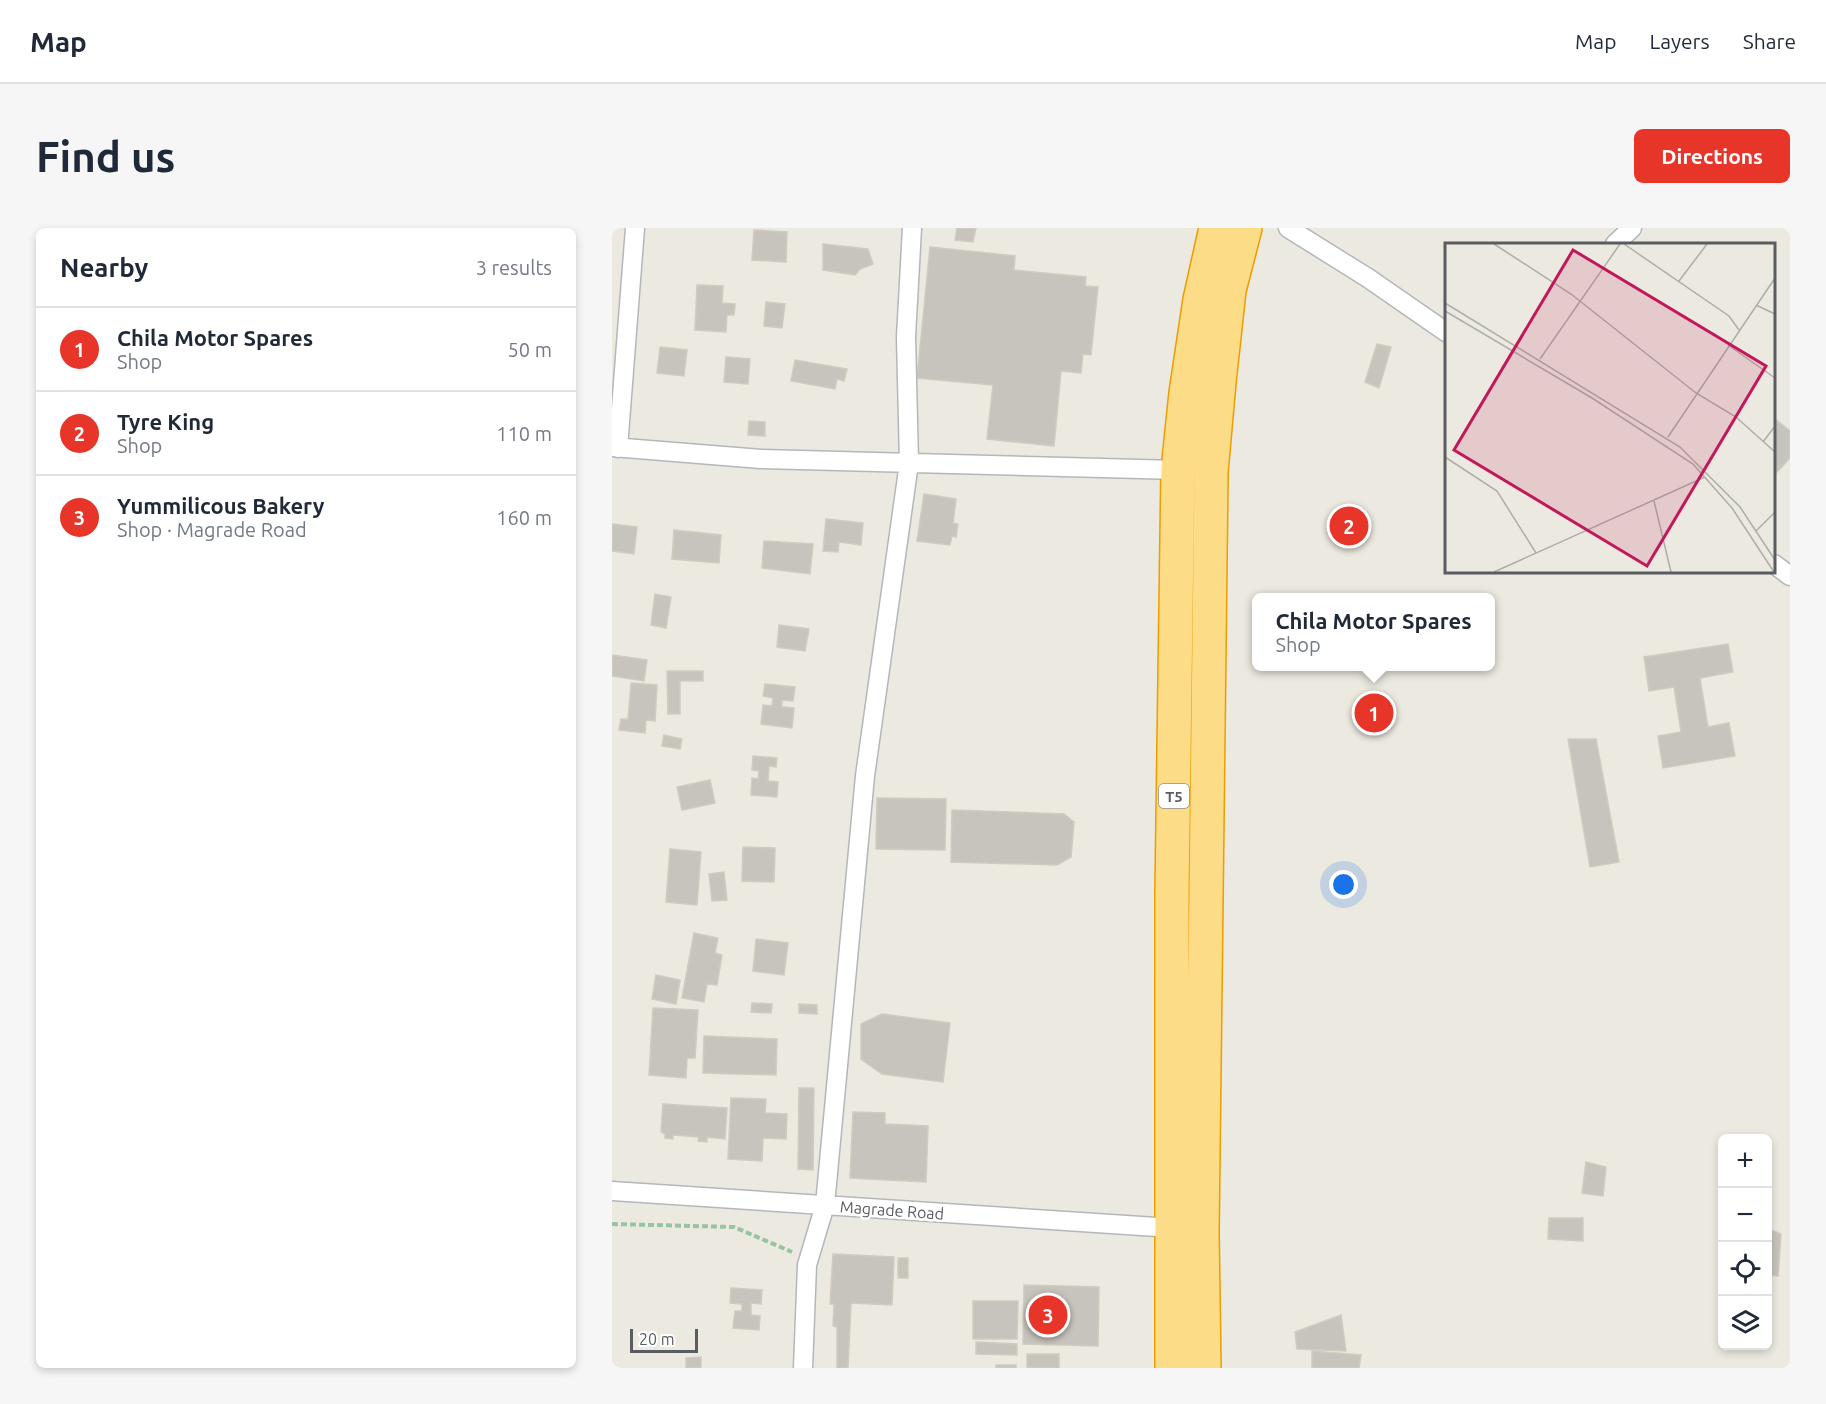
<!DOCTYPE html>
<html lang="en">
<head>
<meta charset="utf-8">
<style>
	:root { --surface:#fff; --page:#f6f6f7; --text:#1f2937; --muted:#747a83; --line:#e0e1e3; --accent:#e8352a }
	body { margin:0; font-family:Ubuntu,sans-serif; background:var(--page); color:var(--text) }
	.controls { position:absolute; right:18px; bottom:18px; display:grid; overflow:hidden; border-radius:9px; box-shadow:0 3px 9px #0003 }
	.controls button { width:54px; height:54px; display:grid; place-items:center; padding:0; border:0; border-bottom:2px solid var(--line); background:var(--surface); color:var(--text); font:30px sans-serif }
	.scale { position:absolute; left:18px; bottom:15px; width:68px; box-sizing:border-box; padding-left:6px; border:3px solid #595d61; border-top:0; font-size:16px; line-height:21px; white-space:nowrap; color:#595d61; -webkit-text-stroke:4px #fff; paint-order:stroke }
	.you { position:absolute; left:732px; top:657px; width:21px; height:21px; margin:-15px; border:4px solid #fff; border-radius:50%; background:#1a73e8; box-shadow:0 0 0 9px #1a73e833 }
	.badge { display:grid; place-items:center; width:39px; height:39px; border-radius:50%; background:var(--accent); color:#fff; font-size:20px; font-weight:700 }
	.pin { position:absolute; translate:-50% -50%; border:3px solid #fff; box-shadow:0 2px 6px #0006 }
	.popup { position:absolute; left:640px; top:365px; width:243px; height:78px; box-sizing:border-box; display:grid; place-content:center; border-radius:9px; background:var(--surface); filter:drop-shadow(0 2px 4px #0005); font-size:20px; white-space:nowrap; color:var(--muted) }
	.popup b { font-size:22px; color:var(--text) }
	.popup::after { content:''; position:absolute; left:50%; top:100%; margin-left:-12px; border:12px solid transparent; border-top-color:var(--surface) }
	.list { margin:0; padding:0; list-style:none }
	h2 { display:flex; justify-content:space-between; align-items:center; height:78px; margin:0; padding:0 24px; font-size:26px }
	h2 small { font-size:20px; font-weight:400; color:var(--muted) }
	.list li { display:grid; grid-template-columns:39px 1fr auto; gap:18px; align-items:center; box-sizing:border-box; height:84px; padding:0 24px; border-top:2px solid var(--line) }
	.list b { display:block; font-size:22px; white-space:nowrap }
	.list p { margin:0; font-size:20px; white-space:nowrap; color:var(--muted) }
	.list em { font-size:20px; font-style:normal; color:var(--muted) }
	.icon { flex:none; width:33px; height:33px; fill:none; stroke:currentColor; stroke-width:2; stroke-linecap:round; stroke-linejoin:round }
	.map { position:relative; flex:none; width:1178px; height:1140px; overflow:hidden; border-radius:9px }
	header { display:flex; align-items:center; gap:36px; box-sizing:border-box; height:84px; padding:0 30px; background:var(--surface); border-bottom:2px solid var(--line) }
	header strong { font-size:28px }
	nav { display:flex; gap:33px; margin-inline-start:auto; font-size:21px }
	.intro { display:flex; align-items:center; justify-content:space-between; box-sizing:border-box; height:144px; padding:0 36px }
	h1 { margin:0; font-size:42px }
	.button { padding:15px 27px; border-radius:9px; background:var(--accent); color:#fff; font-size:21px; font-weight:700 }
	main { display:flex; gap:36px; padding:0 36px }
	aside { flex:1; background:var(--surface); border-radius:9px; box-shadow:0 3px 9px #0003 }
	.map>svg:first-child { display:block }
	.building { fill:#c7c4bd; stroke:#d1cbbf; stroke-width:1.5 }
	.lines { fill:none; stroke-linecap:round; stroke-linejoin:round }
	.street-casing { stroke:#b3b7bb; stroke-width:21 }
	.highway-casing { stroke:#ec9d01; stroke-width:36 }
	.path { stroke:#95c5a2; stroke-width:4; stroke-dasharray:6 3; stroke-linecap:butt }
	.street { stroke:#fff; stroke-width:18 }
	.highway { stroke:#fcdc87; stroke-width:33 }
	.labels { text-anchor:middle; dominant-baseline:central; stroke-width:5; stroke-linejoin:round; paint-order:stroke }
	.shield { fill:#fff; stroke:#8b8e90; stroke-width:1.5 }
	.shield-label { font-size:15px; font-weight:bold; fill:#595d61 }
	.street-label { font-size:16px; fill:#595d61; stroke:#fff }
	.inset-road { fill:none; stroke:#adada9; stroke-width:1.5 }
	.view { fill:#c2185b; fill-opacity:0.15; stroke:#c2185b; stroke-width:3 }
	.inset-edge { fill:none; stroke:#595d61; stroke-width:3 }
</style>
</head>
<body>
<header>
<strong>Map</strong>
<nav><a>Map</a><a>Layers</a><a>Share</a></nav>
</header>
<div class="intro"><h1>Find us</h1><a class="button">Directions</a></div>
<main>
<aside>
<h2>Nearby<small>3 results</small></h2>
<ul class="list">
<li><span class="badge">1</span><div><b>Chila Motor Spares</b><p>Shop</p></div><em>50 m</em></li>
<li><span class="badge">2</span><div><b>Tyre King</b><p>Shop</p></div><em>110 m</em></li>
<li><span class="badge">3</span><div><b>Yummilicous Bakery</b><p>Shop · Magrade Road</p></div><em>160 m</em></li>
</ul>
</aside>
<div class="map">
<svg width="1178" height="1140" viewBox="0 0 1178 1140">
	<rect width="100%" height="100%" fill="#ece9e0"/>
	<path class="building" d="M 345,0 L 364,0 L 361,14 L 343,12 Z
		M 142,2 L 175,4 L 174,34 L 140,32 Z
		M 211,16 L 256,21 L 261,36 L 248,41 L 243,47 L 211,42 Z
		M 318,19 L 403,28 L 402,42 L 474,49 L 473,58 L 486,59 L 479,127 L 471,126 L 469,145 L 449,143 L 442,218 L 375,211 L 381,157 L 305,150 Z
		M 85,57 L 111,58 L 110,75 L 123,76 L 122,87 L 115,87 L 114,104 L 83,102 Z
		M 154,74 L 173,76 L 170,100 L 152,98 Z
		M 765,116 L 779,119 L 767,160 L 753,154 Z
		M 48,119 L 75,122 L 72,148 L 45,145 Z
		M 114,129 L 138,131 L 136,156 L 112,154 Z
		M 183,132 L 235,141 L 232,153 L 225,151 L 223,161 L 179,153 Z
		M 1163,191 L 1178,203 L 1178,230 L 1165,244 L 1162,241 Z
		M 137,193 L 153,194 L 153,208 L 136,207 Z
		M 312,266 L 344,271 L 341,295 L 346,296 L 344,309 L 340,308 L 338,317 L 305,313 Z
		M 214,291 L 251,295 L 249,317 L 227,314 L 226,324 L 211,323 Z
		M 0,296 L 25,299 L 22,326 L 0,323 Z
		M 62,302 L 109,307 L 107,335 L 60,331 Z
		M 152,313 L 201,316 L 198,346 L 150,340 Z
		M 43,366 L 59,369 L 54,400 L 39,397 Z
		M 167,397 L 197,401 L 193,423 L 165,419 Z
		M 1116,416 L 1121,444 L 1088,450 L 1096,499 L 1117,495 L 1123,528 L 1051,540 L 1046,508 L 1069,504 L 1062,459 L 1037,463 L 1032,429 Z
		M 0,427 L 35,432 L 32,453 L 0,448 Z
		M 55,443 L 91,443 L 91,453 L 68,453 L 68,486 L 56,486 Z
		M 19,455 L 45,457 L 43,493 L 34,492 L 33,505 L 7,502 L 9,491 L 16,491 Z
		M 153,456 L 183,459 L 181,473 L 170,472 L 170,479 L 182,480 L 180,500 L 149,496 L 151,477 L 160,478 L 161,470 L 151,468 Z
		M 52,507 L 70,511 L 68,521 L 50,518 Z
		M 956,511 L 984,511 L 1007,634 L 978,639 Z
		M 141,528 L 165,530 L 164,539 L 157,538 L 156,553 L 166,554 L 165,569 L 139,567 L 140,550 L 146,551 L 147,543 L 140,542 Z
		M 98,552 L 103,575 L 70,582 L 65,559 Z
		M 265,570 L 334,571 L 333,622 L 264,621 Z
		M 340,582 L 452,586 L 462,594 L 459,629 L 445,637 L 339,634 Z
		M 131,619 L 163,620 L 162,654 L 130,653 Z
		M 58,621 L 89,624 L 85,677 L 54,674 Z
		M 112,644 L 115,672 L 100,673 L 97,646 Z
		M 82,705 L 106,710 L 103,725 L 110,727 L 105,757 L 95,756 L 92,774 L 70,770 Z
		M 144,711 L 176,715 L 172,747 L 141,743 Z
		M 44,747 L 68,752 L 64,776 L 40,771 Z
		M 140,775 L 160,776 L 159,785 L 139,784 Z
		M 187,776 L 205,777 L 205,786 L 187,785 Z
		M 41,780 L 86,782 L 83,830 L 75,830 L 74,850 L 37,847 Z
		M 270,786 L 338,795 L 331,854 L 270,846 L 249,831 L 249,796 Z
		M 92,808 L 165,811 L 164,847 L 91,845 Z
		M 187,860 L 202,860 L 201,942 L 186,941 Z
		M 119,870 L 154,871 L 153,885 L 175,886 L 174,911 L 151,910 L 150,933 L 116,931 Z
		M 51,876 L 115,880 L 113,911 L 95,909 L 95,914 L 86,913 L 87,909 L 61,907 L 61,911 L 53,910 L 53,906 L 49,904 Z
		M 241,884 L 273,885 L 273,896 L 316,898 L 314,954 L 238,950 Z
		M 974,934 L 994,939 L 991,968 L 970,965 Z
		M 937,990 L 971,990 L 971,1013 L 936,1011 Z
		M 1156,1001 L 1169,1006 L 1166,1048 L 1156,1047 Z
		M 221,1026 L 282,1029 L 280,1077 L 239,1075 L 236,1140 L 225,1140 L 225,1099 L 221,1098 L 222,1076 L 218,1076 Z
		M 286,1030 L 296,1030 L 296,1050 L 286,1050 Z
		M 412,1057 L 487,1059 L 486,1118 L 411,1116 Z
		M 119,1060 L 150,1062 L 149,1076 L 139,1075 L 139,1087 L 148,1088 L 147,1102 L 121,1100 L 123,1083 L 130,1083 L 130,1076 L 118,1075 Z
		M 361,1073 L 406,1073 L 405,1111 L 361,1111 Z
		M 729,1087 L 734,1123 L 685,1121 L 683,1104 Z
		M 364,1114 L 405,1116 L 405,1127 L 364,1126 Z
		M 700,1123 L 749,1127 L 747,1140 L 700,1140 Z
		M 415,1126 L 447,1126 L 447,1140 L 415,1140 Z
		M 89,1129 L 89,1140 L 74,1140 L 74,1130 Z
		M 384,1137 L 404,1137 L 404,1140 L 384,1140 Z"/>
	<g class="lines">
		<g class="street-casing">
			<path id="street" d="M 676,0 L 756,50 L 834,104
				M 1003,16 L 1020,0
				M 0,219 L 149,231 L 566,242
				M 6,220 L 23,0
				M 1162,336 L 1178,348
				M 0,963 L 560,1000
				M 191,1140 L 195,1037 L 213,977 L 253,548 L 297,235 L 294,109 L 300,0"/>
		</g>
		<g class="highway-casing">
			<path id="highway" d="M 560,1140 L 560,665 L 566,242 L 574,165 L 588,72 L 604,0
				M 592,1140 L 590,1005 L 599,244 L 607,154 L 617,62 L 633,0"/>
		</g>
		<path class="path" d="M 0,996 L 122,999 L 180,1024"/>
		<use href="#street" class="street"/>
		<use href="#highway" class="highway"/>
	</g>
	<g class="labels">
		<rect class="shield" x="547" y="556" width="30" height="24" rx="4.5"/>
		<g class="shield-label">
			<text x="562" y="568">T5</text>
		</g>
		<g class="street-label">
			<text transform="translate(280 982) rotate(4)">Magrade Road</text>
		</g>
	</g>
	<g transform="translate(833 15)">
		<rect width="330" height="330" fill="#ece9e0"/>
		<path class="inset-road" d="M 49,1 L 126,51 L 251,150 L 291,174 L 330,209M 179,1 L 284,73 L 294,87M 234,38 L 262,1M 0,60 L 235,204 L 295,264 L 330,317M 311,62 L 330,71M 0,68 L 147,155 L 248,221 L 287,265 L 329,329M 283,102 L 330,135M 95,116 L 175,1M 223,194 L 330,35M 318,199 L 330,183M 0,214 L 52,248 L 91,310M 209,258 L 226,329M 311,288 L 330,269M 49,329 L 260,234"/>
		<path class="view" d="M 128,7 L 321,123 L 202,323 L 9,207 Z"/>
		<rect width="330" height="330" class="inset-edge"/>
	</g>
</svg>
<div class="controls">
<button>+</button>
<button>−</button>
<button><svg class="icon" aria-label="locate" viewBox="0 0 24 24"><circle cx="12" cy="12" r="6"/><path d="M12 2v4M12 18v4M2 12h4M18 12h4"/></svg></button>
<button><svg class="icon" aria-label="layers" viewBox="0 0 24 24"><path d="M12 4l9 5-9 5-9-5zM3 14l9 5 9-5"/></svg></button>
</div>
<div class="scale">20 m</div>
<div class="you"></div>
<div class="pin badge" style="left:762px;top:485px">1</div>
<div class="popup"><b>Chila Motor Spares</b>Shop</div>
<div class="pin badge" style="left:737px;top:298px">2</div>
<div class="pin badge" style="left:436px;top:1087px">3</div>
</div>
</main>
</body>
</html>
